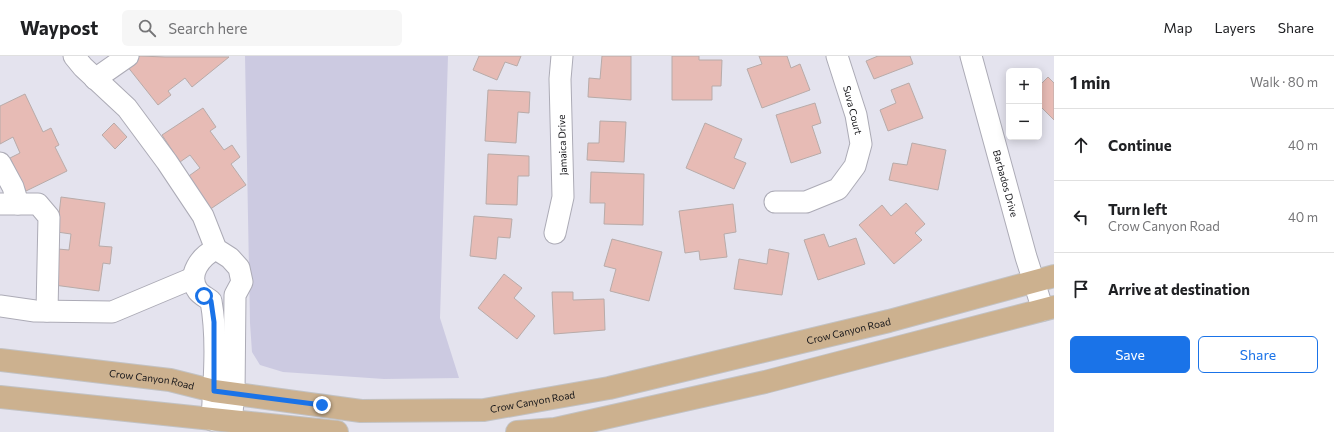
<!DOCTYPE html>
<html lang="en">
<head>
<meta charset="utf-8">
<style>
	:root { --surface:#fff; --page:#f6f6f6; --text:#202124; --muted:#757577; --line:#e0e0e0; --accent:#1a73e8 }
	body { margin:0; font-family:Commissioner,sans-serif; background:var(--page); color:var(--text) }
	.controls { position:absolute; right:12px; top:12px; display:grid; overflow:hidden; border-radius:6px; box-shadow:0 2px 10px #0003 }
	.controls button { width:36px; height:36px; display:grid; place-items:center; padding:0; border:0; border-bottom:1px solid var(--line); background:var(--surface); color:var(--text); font:20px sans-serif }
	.stop { position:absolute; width:12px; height:12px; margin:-9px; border:3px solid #1a73e8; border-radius:50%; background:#fff }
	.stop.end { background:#1a73e8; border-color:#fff; box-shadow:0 1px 4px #0008 }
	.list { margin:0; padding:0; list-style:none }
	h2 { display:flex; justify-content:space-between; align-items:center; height:52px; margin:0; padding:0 16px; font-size:17px }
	h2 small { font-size:13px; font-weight:400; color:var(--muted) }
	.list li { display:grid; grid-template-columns:26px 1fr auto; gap:12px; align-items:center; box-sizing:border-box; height:72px; padding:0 16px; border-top:1px solid var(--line) }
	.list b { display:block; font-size:15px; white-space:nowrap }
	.list p { margin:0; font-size:13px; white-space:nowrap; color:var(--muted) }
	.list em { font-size:13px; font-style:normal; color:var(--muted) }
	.actions { display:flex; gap:8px; padding:12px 16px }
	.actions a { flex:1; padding:9px 0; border:1px solid var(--accent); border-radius:6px; text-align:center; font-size:14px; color:var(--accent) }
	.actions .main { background:var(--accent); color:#fff }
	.icon { flex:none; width:22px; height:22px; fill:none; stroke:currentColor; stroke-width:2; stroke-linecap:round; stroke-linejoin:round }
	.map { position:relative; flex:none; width:1054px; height:376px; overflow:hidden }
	header { display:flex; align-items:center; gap:24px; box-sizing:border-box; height:56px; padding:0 20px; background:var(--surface); border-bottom:1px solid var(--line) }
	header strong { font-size:19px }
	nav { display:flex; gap:22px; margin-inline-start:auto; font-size:14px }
	.search { width:280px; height:36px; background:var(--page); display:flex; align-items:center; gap:10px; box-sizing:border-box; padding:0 14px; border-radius:6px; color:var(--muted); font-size:15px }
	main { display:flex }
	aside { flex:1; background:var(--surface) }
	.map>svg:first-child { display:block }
	.green { fill:#cccae1 }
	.building { fill:#e7bbb5; stroke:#b8aba9 }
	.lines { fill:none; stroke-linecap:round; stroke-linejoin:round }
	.minor-casing { stroke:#acabb6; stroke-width:23 }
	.major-casing { stroke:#c2c2c3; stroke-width:24 }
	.minor { stroke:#fff; stroke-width:21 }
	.major { stroke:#ccb18f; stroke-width:22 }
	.route { stroke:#1a73e8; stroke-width:5 }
	.labels { text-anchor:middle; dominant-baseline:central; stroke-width:3; stroke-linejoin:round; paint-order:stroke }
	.street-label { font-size:10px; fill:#151519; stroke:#fff }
</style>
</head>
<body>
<header>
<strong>Waypost</strong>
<div class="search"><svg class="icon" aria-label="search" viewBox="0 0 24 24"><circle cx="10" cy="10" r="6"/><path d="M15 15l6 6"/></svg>Search here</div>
<nav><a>Map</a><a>Layers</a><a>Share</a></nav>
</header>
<main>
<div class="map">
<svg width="1054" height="376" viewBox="0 0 1054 376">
	<rect width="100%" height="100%" fill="#e4e3ee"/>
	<path class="green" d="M 245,0 L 448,0 L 440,262 L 459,322 L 384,323 L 283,316 L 260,309 L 252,296 L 250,267 Z"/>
	<path class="building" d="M 140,0 L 165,1 L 229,1 L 192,31 L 185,22 L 168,35 L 171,39 L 158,49 L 127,10 Z
		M 479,0 L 521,0 L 517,10 L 505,6 L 497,24 L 473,14 Z
		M 602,0 L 631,0 L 631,44 L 588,41 L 589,22 L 600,23 Z
		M 672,0 L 699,0 L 699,4 L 722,4 L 721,30 L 712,30 L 712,44 L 672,44 Z
		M 759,0 L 787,0 L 791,12 L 800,8 L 810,34 L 762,52 L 747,13 L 762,8 Z
		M 878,0 L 910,0 L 913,8 L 874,23 L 866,5 Z
		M 1048,21 L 1054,27 L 1054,64 L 1039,49 L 1039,30 Z
		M 909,27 L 923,62 L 888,75 L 880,54 L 896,47 L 891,34 Z
		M 488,34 L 530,36 L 529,57 L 518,56 L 516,87 L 485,85 Z
		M 25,38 L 43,76 L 51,72 L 59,89 L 55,91 L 67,115 L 26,135 L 10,102 L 20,97 L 13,81 L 0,88 L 0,50 Z
		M 815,47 L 821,67 L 812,70 L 821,97 L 791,107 L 776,59 Z
		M 203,52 L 216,71 L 210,75 L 224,94 L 232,89 L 240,101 L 231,108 L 246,129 L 209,154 L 186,122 L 200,112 L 190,99 L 180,106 L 162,79 Z
		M 600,65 L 626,66 L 624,106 L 587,104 L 588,87 L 599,87 Z
		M 114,67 L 127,81 L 115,93 L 102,79 Z
		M 705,67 L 742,83 L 734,102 L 746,107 L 734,133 L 686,112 Z
		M 912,87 L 946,94 L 938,134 L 889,124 L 893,107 L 907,109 Z
		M 488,98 L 529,100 L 529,120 L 518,120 L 517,149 L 486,148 Z
		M 591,116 L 644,118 L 643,169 L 604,168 L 605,147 L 590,147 Z
		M 61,141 L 105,147 L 99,190 L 112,191 L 110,208 L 103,207 L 99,235 L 54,229 L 58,193 L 69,194 L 71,178 L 57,176 Z
		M 906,147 L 925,168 L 915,177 L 922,184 L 894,208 L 859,169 L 882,149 L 891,160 Z
		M 733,148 L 736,176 L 724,178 L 727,201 L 700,204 L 699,195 L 685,197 L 679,155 Z
		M 474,160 L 512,163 L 510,182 L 498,181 L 496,203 L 470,200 Z
		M 824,178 L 829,191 L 856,182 L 865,208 L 818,224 L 804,184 Z
		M 612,183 L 662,196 L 649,245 L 610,235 L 616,213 L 604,210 Z
		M 769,193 L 789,197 L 782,239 L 734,233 L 739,203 L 767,208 Z
		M 504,218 L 522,232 L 514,242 L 535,260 L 517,283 L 478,252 Z
		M 552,236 L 573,236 L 573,244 L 604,243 L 605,274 L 554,278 Z"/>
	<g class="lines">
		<g class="minor-casing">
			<g id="minor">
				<path d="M 74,0 L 83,11 L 127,52 L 167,106 L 203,160 L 216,193 L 230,202 L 239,212 L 242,226 L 235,239 L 234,338 L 231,365"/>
				<path id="s1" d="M 971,0 L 1026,201 L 1043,254"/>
				<path d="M 95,23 L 128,0"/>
				<path d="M 0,107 L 13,131 L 18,148"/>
				<path d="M 775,146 L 806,146 L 838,133 L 855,110 L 861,88 L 856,59 L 837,0"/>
				<path d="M 0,148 L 38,148 L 49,161 L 47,255"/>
				<path d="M 555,177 L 563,141 L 560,23 L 562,0"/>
				<path d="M 0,250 L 35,255 L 112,256 L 193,222"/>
				<path d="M 212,364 C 214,325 218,284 211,245 C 206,241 201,239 198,235 C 186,219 201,200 216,193"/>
			</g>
		</g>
		<g class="major-casing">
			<g id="major">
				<path id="s2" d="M 0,304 L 170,324 L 214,335 L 361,355 L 484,354 L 609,332 L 889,265 L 1054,220"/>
				<path d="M 0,341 L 337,376"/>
				<path d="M 517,376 L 555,373 L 765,326 L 1054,251"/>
			</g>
		</g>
		<use href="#minor" class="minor"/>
		<use href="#major" class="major"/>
	</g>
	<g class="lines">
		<path class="route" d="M 204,240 L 211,245 L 214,266 L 214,335 L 322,349"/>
	</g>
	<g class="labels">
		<g class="street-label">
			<text transform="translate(853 54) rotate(76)">Suva Court</text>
			<text transform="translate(562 89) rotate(-92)">Jamaica Drive</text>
			<text stroke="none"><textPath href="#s1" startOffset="132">Barbados Drive</textPath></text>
			<text stroke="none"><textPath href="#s2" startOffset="861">Crow Canyon Road</textPath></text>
			<text stroke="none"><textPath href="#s2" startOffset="153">Crow Canyon Road</textPath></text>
			<text stroke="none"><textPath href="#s2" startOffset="537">Crow Canyon Road</textPath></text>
		</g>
	</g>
</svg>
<div class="controls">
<button>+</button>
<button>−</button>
</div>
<div class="stop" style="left:204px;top:240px"></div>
<div class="stop end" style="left:322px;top:349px"></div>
</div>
<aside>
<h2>1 min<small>Walk · 80 m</small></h2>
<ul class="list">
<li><svg class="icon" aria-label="ahead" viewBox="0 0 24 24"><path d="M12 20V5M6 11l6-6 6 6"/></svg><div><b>Continue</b></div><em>40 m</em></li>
<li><svg class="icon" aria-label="left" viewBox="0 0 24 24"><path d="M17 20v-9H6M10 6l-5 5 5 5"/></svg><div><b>Turn left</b><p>Crow Canyon Road</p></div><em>40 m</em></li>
<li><svg class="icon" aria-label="arrive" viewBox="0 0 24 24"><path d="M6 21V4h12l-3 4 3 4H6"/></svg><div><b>Arrive at destination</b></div></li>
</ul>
<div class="actions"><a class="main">Save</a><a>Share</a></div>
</aside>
</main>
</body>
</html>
